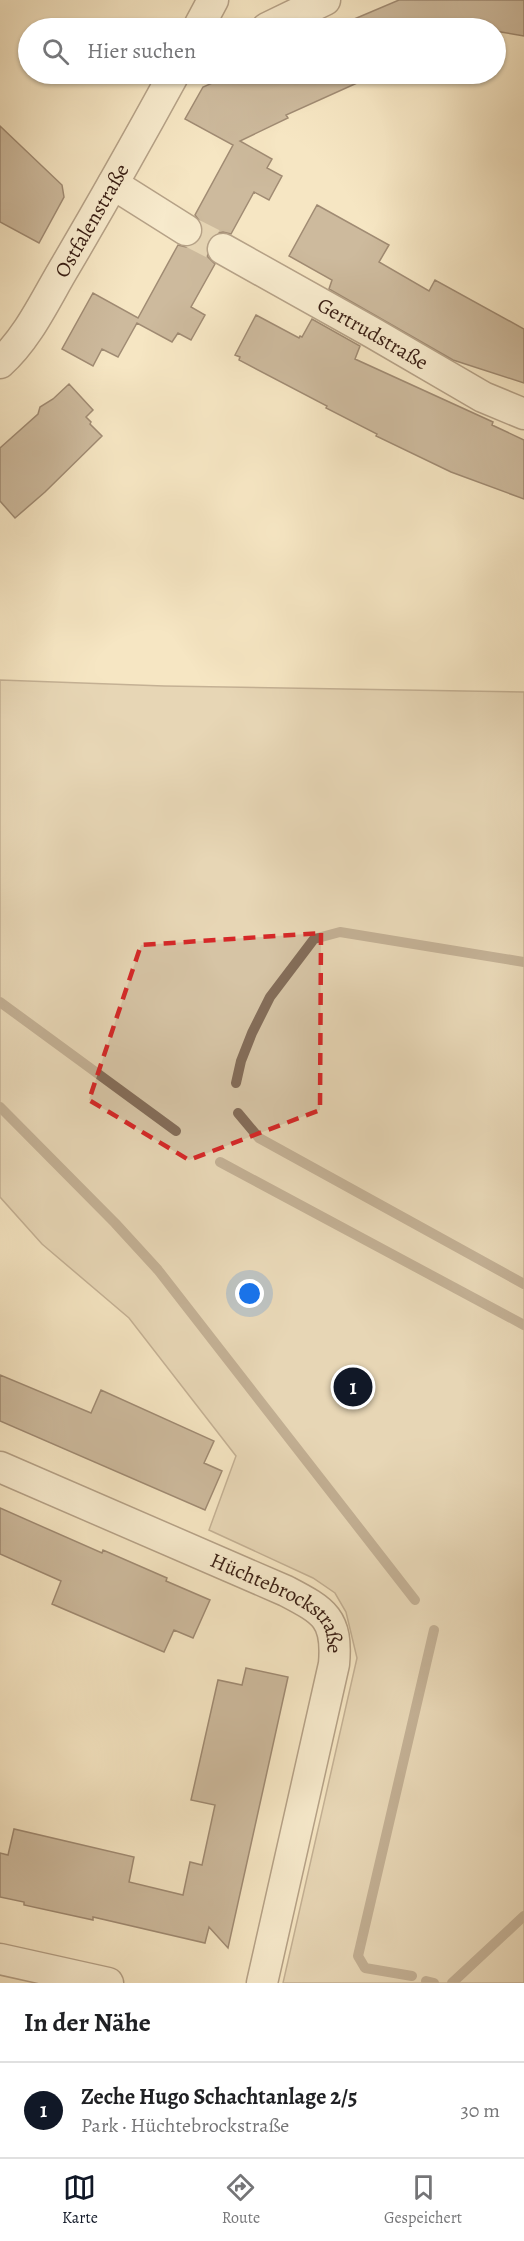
<!DOCTYPE html>
<html lang="de">
<head>
<meta charset="utf-8">
<style>
	:root { --surface:#fff; --page:#f6f6f6; --text:#202124; --muted:#757577; --line:#e0e0e0; --accent:#111827 }
	body { margin:0; font-family:Alegreya,serif; background:var(--page); color:var(--text) }
	.you { position:absolute; left:250px; top:1294px; width:21px; height:21px; margin:-15px; border:4px solid #fff; border-radius:50%; background:#1a73e8; box-shadow:0 0 0 9px #1a73e833 }
	.badge { display:grid; place-items:center; width:39px; height:39px; border-radius:50%; background:var(--accent); color:#fff; font-size:20px; font-weight:700 }
	.pin { position:absolute; translate:-50% -50%; border:3px solid #fff; box-shadow:0 2px 6px #0006 }
	.list { margin:0; padding:0; list-style:none }
	h2 { display:flex; justify-content:space-between; align-items:center; height:78px; margin:0; padding:0 24px; font-size:26px }
	h2 small { font-size:20px; font-weight:400; color:var(--muted) }
	.list li { display:grid; grid-template-columns:39px 1fr auto; gap:18px; align-items:center; box-sizing:border-box; height:96px; padding:0 24px; border-top:2px solid var(--line) }
	.list b { display:block; font-size:22px; white-space:nowrap }
	.list p { margin:0; font-size:20px; white-space:nowrap; color:var(--muted) }
	.list em { font-size:20px; font-style:normal; color:var(--muted) }
	.icon { flex:none; width:33px; height:33px; fill:none; stroke:currentColor; stroke-width:2; stroke-linecap:round; stroke-linejoin:round }
	.map { position:relative; flex:none; width:524px; height:1983px; overflow:hidden }
	.search { position:absolute; background:var(--surface); box-shadow:0 2px 4px #0004; left:18px; right:18px; top:18px; height:66px; display:flex; align-items:center; gap:15px; box-sizing:border-box; padding:0 21px; border-radius:33px; color:var(--muted); font-size:22px }
	.sheet { height:174px; background:var(--surface) }
	nav { display:flex; justify-content:space-around; align-items:center; box-sizing:border-box; height:84px; border-top:2px solid var(--line); background:var(--surface); font-size:16px; color:var(--muted) }
	nav a { display:grid; justify-items:center; gap:3px }
	nav .on { color:var(--accent) }
	.map>svg:first-child { display:block }
	.green { fill:#d6c4a5; stroke:#88715c; stroke-width:1.5 }
	.lines { fill:none; stroke-linecap:round; stroke-linejoin:round }
	.stream { stroke:#846d59; stroke-width:10 }
	.building { fill:#9b866f; stroke:#391e13; stroke-width:1.5 }
	.street-tunnel { stroke:#d0bea0; stroke-width:30; stroke-dasharray:30 15; stroke-linecap:butt }
	.street-casing { stroke:#68503f; stroke-width:33 }
	.street { stroke:#f9efd8; stroke-width:30 }
	.marked { fill:none; stroke:#d62828; stroke-width:4.5; stroke-dasharray:12 8; stroke-linejoin:round }
	.labels { text-anchor:middle; dominant-baseline:central; stroke-width:4.5; stroke-linejoin:round; paint-order:stroke }
	.street-label { font-size:21px; fill:#391e13; stroke:#f9efd8 }
</style>
</head>
<body>
<div class="map">
<svg width="524" height="1983" viewBox="0 0 524 1983">
	<rect width="100%" height="100%" fill="#f6e6c3"/>
	<filter id="stains"><feTurbulence type="fractalNoise" baseFrequency=".00333" numOctaves="4"/><feColorMatrix values="0 0 0 0 .2 0 0 0 0 .09 0 0 0 0 .02 0 0 0 .5 -.17"/></filter>
	<radialGradient id="worn" r=".72"><stop offset=".6" stop-color="#630" stop-opacity="0"/><stop offset="1" stop-color="#630" stop-opacity=".3"/></radialGradient>
	<path class="green" d="M 0,680 L 164,686 L 524,692 L 524,1983 L 283,1983 L 357,1658 L 346,1612 L 335,1593 L 313,1578 L 209,1530 L 236,1456 L 129,1318 L 42,1244 L 0,1197 Z"/>
	<g class="lines">
		<path class="stream" d="M 0,1002 L 176,1131
			M 236,1083 L 241,1061 L 252,1033 L 270,997 L 314,939 L 340,932 L 524,962
			M 0,1107 L 115,1223 L 158,1270 L 415,1600
			M 238,1113 L 259,1138 L 524,1284
			M 220,1162 L 524,1325
			M 412,1976 L 365,1968 L 358,1956 L 434,1630
			M 426,1981 L 434,1983
			M 452,1983 L 524,1916"/>
	</g>
	<path class="building" d="M 399,0 L 524,0 L 524,36 L 495,31 L 495,28 L 333,28 Z
		M 233,74 L 377,74 L 286,115 L 288,118 L 240,141 L 272,159 L 267,168 L 282,176 L 269,200 L 254,192 L 231,234 L 223,232 L 215,234 L 208,241 L 206,250 L 208,257 L 215,264 L 191,307 L 205,315 L 191,340 L 178,333 L 172,342 L 137,323 L 118,357 L 102,349 L 93,366 L 62,349 L 93,293 L 138,318 L 178,245 L 186,247 L 193,245 L 201,239 L 203,231 L 201,223 L 195,215 L 233,145 L 185,119 L 203,87 Z
		M 0,126 L 62,185 L 64,197 L 39,243 L 0,222 Z
		M 317,205 L 389,245 L 379,262 L 429,291 L 435,280 L 524,329 L 524,383 L 453,360 L 329,289 L 332,280 L 289,256 Z
		M 256,315 L 299,338 L 300,336 L 302,337 L 312,319 L 360,346 L 355,359 L 493,422 L 492,425 L 524,440 L 524,499 L 451,472 L 376,436 L 377,434 L 326,408 L 327,406 L 239,360 L 240,357 L 235,355 Z
		M 69,384 L 93,410 L 86,417 L 91,422 L 90,424 L 102,436 L 45,492 L 15,518 L 0,501 L 0,448 L 38,414 L 40,407 L 53,399 Z
		M 0,1375 L 91,1413 L 101,1390 L 214,1441 L 204,1463 L 222,1471 L 205,1510 L 0,1421 Z
		M 0,1508 L 102,1553 L 103,1550 L 167,1578 L 166,1581 L 210,1600 L 193,1638 L 174,1630 L 164,1652 L 52,1604 L 61,1581 L 0,1554 Z
		M 246,1668 L 288,1677 L 228,1948 L 209,1927 L 205,1943 L 93,1917 L 93,1920 L 24,1905 L 24,1902 L 0,1897 L 0,1853 L 8,1855 L 14,1829 L 134,1857 L 129,1882 L 183,1895 L 190,1862 L 202,1865 L 215,1805 L 191,1800 L 218,1680 L 242,1685 Z"/>
	<g class="lines">
		<path class="street-tunnel" d="M 186,230 L 223,249"/>
		<g class="street-casing">
			<g id="street">
				<path d="M 198,28 L 213,0"/>
				<path d="M 267,28 L 325,0"/>
				<path d="M 113,184 L 186,230"/>
				<path id="s1" d="M 223,249 L 373,333 L 483,397 L 524,414"/>
				<path id="s2" d="M 0,363 C 29,337 46,298 66,265 C 103,202 139,138 174,74"/>
				<path id="s3" d="M 0,1467 L 286,1591 C 324,1611 338,1618 334,1664 L 262,1983"/>
				<path d="M 0,1959 L 108,1983"/>
			</g>
		</g>
		<use href="#street" class="street"/>
	</g>
	<path d="M0 0H524V1983H0ZM 321,933 L 320,1110 L 189,1160 L 89,1100 L 141,945 Z" fill="#f6e6c3" fill-opacity=".55" fill-rule="evenodd"/>
	<path class="marked" d="M 321,933 L 320,1110 L 189,1160 L 89,1100 L 141,945 Z"/>
	<g class="labels">
		<g class="street-label">
			<text stroke="none"><textPath href="#s2" startOffset="170">Ostfalenstraße</textPath></text>
			<text stroke="none"><textPath href="#s1" startOffset="172">Gertrudstraße</textPath></text>
			<text stroke="none"><textPath href="#s3" startOffset="314">Hüchtebrockstraße</textPath></text>
		</g>
	</g>
	<rect width="100%" height="100%" filter="url(#stains)"/>
	<rect width="100%" height="100%" fill="url(#worn)"/>
</svg>
<div class="you"></div>
<div class="pin badge" style="left:353px;top:1387px">1</div>
<div class="search"><svg class="icon" aria-label="search" viewBox="0 0 24 24"><circle cx="10" cy="10" r="6"/><path d="M15 15l6 6"/></svg>Hier suchen</div>
</div>
<section class="sheet">
<h2>In der Nähe<small></small></h2>
<ul class="list">
<li><span class="badge">1</span><div><b>Zeche Hugo Schachtanlage 2/5</b><p>Park · Hüchtebrockstraße</p></div><em>30 m</em></li>
</ul>
</section>
<nav>
<a class="on"><svg class="icon" aria-label="map" viewBox="0 0 24 24"><path d="M3 6l6-2 6 2 6-2v14l-6 2-6-2-6 2zM9 4v14M15 6v14"/></svg>Karte</a>
<a><svg class="icon" aria-label="directions" viewBox="0 0 24 24"><path d="M12 3l9 9-9 9-9-9zM9 14v-3h6M13 9l2 2-2 2"/></svg>Route</a>
<a><svg class="icon" aria-label="saved" viewBox="0 0 24 24"><path d="M7 4h10v16l-5-4-5 4z"/></svg>Gespeichert</a>
</nav>
</body>
</html>
